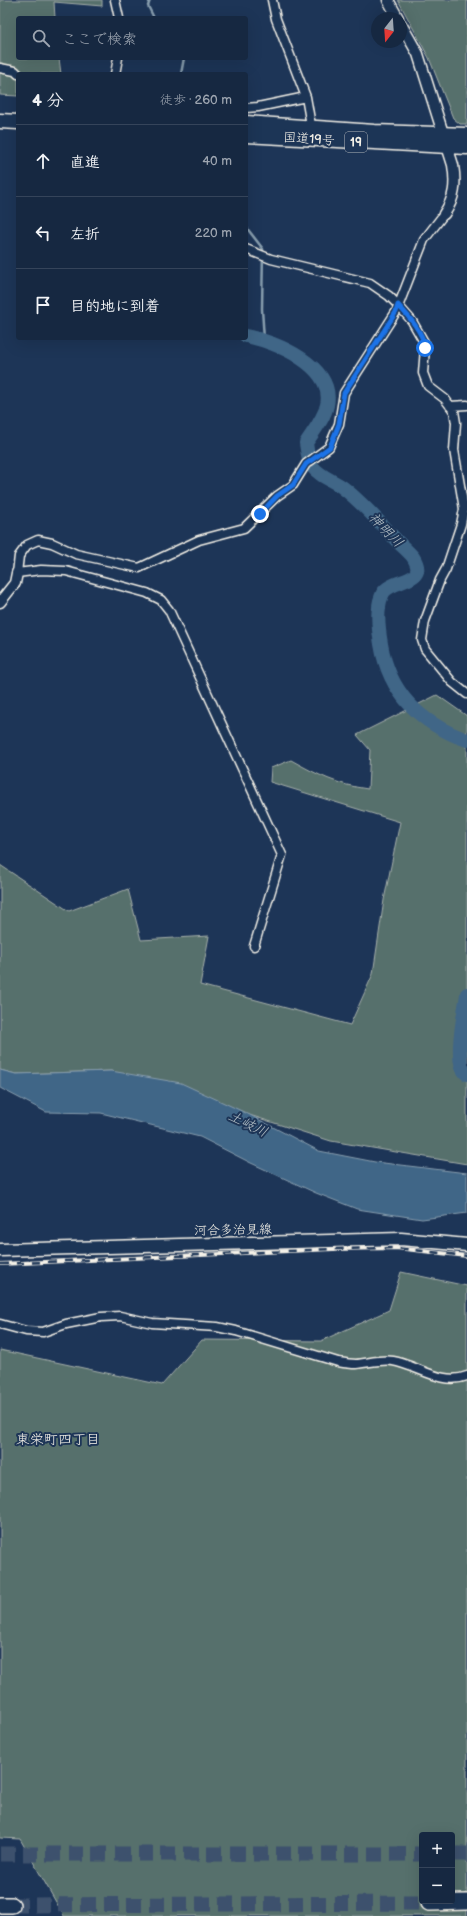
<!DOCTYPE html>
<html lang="ja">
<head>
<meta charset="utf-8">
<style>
	:root { --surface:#162841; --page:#1f3048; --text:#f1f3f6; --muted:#9ea6b1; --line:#35445a }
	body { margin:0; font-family:"Balsamiq Sans","Klee One",sans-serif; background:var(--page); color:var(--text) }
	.controls { position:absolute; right:12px; bottom:12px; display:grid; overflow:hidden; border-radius:4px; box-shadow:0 4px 16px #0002 }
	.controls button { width:36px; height:36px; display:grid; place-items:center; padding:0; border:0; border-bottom:1px solid var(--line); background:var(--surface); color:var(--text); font:20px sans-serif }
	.compass { position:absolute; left:371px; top:12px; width:36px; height:36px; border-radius:50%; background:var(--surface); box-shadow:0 4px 16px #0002; rotate:197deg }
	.stop { position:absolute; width:12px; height:12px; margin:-9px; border:3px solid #1a73e8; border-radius:50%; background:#fff }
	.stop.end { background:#1a73e8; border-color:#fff; box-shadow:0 1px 4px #0008 }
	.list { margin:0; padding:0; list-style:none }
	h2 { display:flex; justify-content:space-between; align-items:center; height:52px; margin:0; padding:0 16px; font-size:17px }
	h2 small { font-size:13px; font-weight:400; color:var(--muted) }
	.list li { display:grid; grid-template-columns:26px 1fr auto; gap:12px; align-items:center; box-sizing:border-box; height:72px; padding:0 16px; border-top:1px solid var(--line) }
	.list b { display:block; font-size:15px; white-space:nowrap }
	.list em { font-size:13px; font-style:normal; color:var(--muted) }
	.icon { flex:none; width:22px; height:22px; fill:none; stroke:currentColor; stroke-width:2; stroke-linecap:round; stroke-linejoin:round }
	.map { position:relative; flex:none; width:467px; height:1916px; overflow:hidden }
	.search { position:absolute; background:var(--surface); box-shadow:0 4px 16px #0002; left:16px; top:16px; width:232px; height:44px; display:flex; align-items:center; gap:10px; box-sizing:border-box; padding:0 14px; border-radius:4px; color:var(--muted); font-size:15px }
	.panel { position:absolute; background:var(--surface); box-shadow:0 4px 16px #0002; left:16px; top:72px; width:232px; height:268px; border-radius:4px }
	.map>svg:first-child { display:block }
	.green { fill:#576f6c; stroke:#a6b0aa; fill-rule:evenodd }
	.water { fill:#406687; stroke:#889eae }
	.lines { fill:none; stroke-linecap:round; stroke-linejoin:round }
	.stream { stroke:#889eae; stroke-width:2.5 }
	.river { stroke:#406687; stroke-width:14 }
	.motorway-tunnel { stroke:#3d516d; stroke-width:15; stroke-dasharray:15 8; stroke-linecap:butt }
	.minor-casing { stroke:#f4f1e8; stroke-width:11 }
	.tertiary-casing { stroke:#f4f1e8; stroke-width:13 }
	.secondary-casing { stroke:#f4f1e8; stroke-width:15 }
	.trunk-casing { stroke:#f4f1e8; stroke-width:17 }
	.motorway-casing { stroke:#f4f1e8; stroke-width:18 }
	.minor { stroke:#1d3557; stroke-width:8 }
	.tertiary { stroke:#1d3557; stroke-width:10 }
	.secondary { stroke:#1d3557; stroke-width:12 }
	.trunk { stroke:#1d3557; stroke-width:14 }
	.motorway { stroke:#1d3557; stroke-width:15 }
	.rail-casing { stroke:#f4f1e8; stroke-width:4 }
	.rail { stroke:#1d3557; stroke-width:2.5; stroke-dasharray:8; stroke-linecap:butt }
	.route { stroke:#1a73e8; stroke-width:5 }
	.labels { text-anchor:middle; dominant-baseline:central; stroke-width:4; stroke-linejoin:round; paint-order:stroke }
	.shield { fill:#1d3557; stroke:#b4b9bc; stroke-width:1 }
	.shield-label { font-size:12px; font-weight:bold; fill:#f4f1e8 }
	.street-label { font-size:13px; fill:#f4f1e8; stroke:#1d3557 }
	.water-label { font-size:14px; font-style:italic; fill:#b5c0c6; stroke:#1d3557 }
	.neighbourhood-label { font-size:14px; fill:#f4f1e8; stroke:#1d3557 }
</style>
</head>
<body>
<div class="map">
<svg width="467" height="1916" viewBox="0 0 467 1916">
	<rect width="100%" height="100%" fill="#1d3557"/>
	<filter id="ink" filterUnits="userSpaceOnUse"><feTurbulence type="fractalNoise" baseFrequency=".025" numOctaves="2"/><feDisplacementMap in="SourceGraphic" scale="8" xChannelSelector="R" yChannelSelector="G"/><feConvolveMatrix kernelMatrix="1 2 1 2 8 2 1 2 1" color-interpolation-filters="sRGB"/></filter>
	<g filter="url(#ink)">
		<path class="green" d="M 0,0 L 102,0 L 102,6 L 54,2 L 55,18 L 18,18 L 18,58 L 59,58 L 61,74 L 18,74 L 18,96 L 0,95 Z
			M 398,0 L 467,0 L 467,124 L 460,124 L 453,118 L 429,58 Z
			M 437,695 L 467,716 L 467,1164 L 331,1141 L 111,1071 L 16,1074 L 0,1070 L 0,865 L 69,911 L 128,889 L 141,940 L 209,936 L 200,985 L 350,1025 L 373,974 L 384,900 L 400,822 L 270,782 L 271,768 L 291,760 C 318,775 337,785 368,789 L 370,750 L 357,735 Z
			M 401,1272 L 467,1286 L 467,1916 L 64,1916 L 20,1839 L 0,1838 L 0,1350 L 162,1385 L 202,1340 L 321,1341 L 389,1310 ZM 422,1835 L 452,1835 L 452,1901 L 422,1901 Z"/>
		<path class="water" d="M 0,1070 L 16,1074 L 111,1071 L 181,1083 L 246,1113 L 319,1151 L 375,1162 L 467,1173 L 467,1213 L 422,1219 L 357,1209 L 316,1193 L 251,1163 L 200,1137 L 101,1113 L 46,1112 L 0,1088 Z"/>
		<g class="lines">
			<path class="stream" d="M 150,0 L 148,6 L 154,18
				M 181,74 L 184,58
				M 246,227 L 263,249 L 262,309 L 264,339"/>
			<path class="river" d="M 246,336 C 276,342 335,366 327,405 C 324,419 313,432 306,443 C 307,450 308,460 312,466 C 319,476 332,480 342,487 C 361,501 381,524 398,542 C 403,547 409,552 413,557 C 430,584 392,578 383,593 C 381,597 379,604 379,608 C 377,619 379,632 381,644 C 389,693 421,724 467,740
				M 467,994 C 465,1011 452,1064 467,1074"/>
			<path class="motorway-tunnel" d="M 0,1854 L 422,1854
				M 452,1854 L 467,1854
				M 12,1905 L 429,1903"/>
			<g class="minor-casing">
				<path id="minor" d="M 115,0 L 119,18
					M 272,0 L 276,19 L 306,97 L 312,131
					M 0,68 L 15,71 L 18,74
					M 115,74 L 118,58
					M 246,108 L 258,107 L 306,97
					M 246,249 L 271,259 L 370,283 L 389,296 L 398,305 L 412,321 L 424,342 L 425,348 L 423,373 L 428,386 L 445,399 L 454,411 L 456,423 L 454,450 L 464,509 L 461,524 L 446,569 L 440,580 L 425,621 L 422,640 L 425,649 L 452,682 L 467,694
					M 450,406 L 467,405
					M 254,946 L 282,855 L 169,610 L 161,600 L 147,593 L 66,571 L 41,570 L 17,573 L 19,556 L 27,545 L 38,540 L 52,543 L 76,554 L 139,568 L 199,540 L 244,528 L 277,496 L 293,485 L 306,464 L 329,447 L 339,424 L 344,393 L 396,312 L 424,240 L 444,214
					M 0,1324 L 26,1331 L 43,1332 L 66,1324 L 101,1317 L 120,1316 L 152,1323 L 217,1327 L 236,1331 L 338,1362 C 344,1363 350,1364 356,1364 C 368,1363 382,1359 393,1361 C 417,1365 442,1386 467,1376"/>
			</g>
			<g class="tertiary-casing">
				<path id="tertiary" d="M 388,0 L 398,18
					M 401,24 L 418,54 L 453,165 C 456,184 455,198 444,214
					M 0,602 L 15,583 L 17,573"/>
			</g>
			<g class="secondary-casing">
				<path id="secondary" d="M 0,1250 L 401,1239 L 467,1245"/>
			</g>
			<g class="trunk-casing">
				<path id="trunk" d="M 0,121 L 18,122
					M 246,123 L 374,132 L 467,135
					M 246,135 L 467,147"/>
			</g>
			<g class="motorway-casing">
				<path id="motorway" d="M 429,1903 L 467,1902
					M 0,1905 L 12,1905"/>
			</g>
			<use href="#minor" class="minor"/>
			<use href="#tertiary" class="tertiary"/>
			<use href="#secondary" class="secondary"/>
			<use href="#trunk" class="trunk"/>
			<use href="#motorway" class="motorway"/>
			<g class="rail-casing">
				<path id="rail" d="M 0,1264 L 333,1249 L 396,1248 L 467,1256"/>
			</g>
			<use href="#rail" class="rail"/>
		</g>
	</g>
	<g class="lines" filter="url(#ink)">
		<path class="route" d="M 260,514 L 277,496 L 293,485 L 306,464 L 330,447 L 339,424 L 344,393 L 396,312 L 398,305 C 409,317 423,332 425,348"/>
	</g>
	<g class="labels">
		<rect class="shield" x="345" y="132" width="22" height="20" rx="3"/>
		<g class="shield-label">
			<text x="356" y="142">19</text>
		</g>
		<g class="street-label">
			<text transform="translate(309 139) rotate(4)">国道19号</text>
			<text transform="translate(233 1230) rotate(-1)">河合多治見線</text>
		</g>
		<g class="water-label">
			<text transform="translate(386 530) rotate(45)">神明川</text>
			<text transform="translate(248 1124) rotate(26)">土岐川</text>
		</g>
		<g class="neighbourhood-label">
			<text x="58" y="1439">東栄町四丁目</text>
		</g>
	</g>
</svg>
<div class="controls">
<button>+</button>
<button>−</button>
</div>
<svg class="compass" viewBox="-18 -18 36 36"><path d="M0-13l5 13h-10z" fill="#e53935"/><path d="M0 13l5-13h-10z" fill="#9ea6b1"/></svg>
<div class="stop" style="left:425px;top:348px"></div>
<div class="stop end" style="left:260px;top:514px"></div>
<div class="search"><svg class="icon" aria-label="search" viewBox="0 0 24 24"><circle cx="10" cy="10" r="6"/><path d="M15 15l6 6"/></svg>ここで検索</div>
<section class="panel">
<h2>4 分<small>徒歩 · 260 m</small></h2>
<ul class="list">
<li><svg class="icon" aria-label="ahead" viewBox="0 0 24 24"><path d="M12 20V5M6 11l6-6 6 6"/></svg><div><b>直進</b></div><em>40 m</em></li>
<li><svg class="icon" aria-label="left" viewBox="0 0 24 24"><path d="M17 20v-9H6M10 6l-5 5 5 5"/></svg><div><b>左折</b></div><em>220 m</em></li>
<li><svg class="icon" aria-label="arrive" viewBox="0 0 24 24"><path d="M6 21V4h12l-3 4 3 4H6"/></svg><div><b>目的地に到着</b></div></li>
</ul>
</section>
</div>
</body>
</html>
